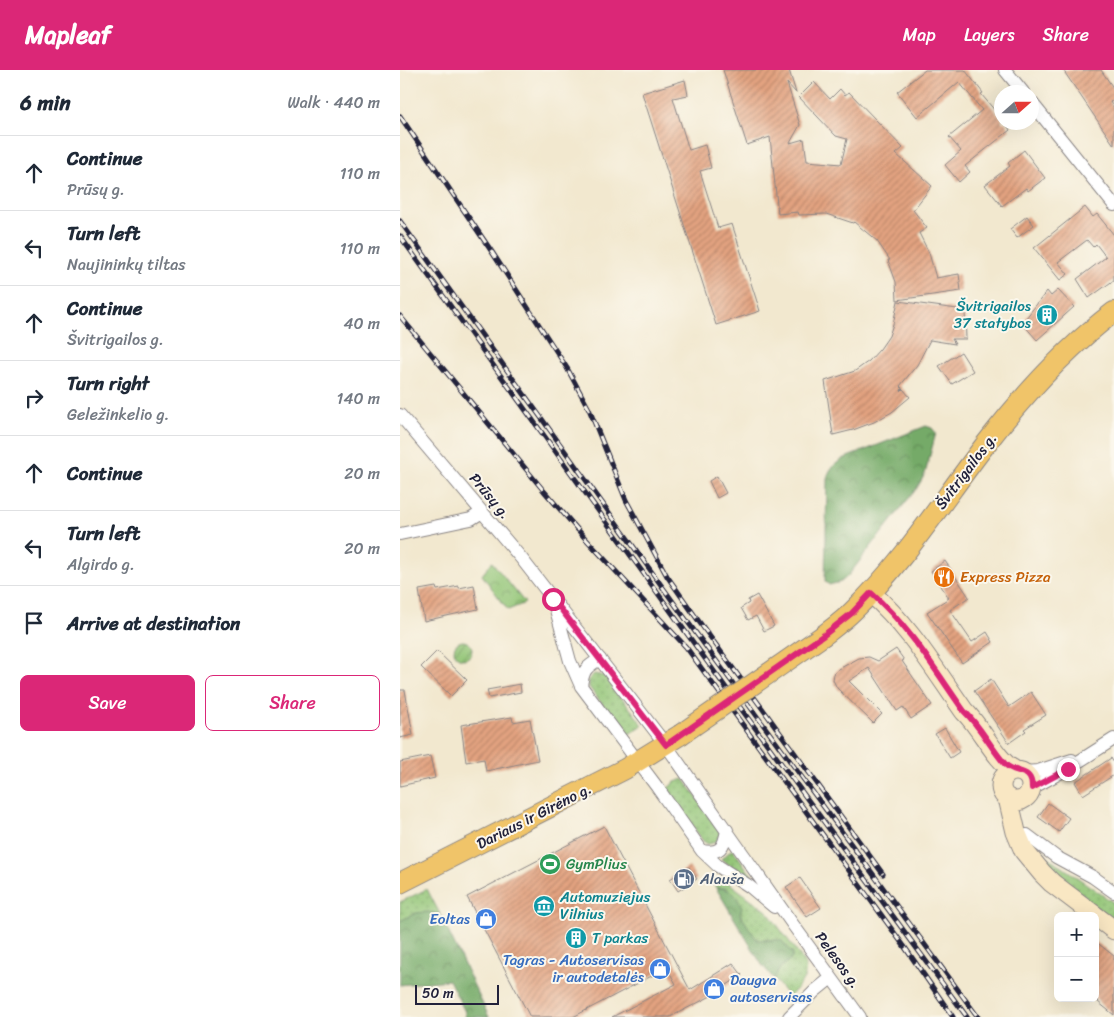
<!DOCTYPE html>
<html lang="en">
<head>
<meta charset="utf-8">
<style>
	:root { --surface:#fff; --page:#f6f6f7; --text:#1f2937; --muted:#747a83; --line:#e0e1e3; --accent:#db2777 }
	body { margin:0; font-family:Sriracha,sans-serif; background:var(--page); color:var(--text) }
	.controls { position:absolute; right:15px; bottom:15px; display:grid; overflow:hidden; border-radius:8px; box-shadow:0 5px 20px #0002 }
	.controls button { width:45px; height:45px; display:grid; place-items:center; padding:0; border:0; border-bottom:1px solid var(--line); background:var(--surface); color:var(--text); font:25px sans-serif }
	.compass { position:absolute; left:594px; top:15px; width:45px; height:45px; border-radius:50%; background:var(--surface); box-shadow:0 5px 20px #0002; rotate:69deg }
	.scale { position:absolute; left:15px; bottom:12px; width:84px; box-sizing:border-box; padding-left:5px; border:2px solid #22223b; border-top:0; font-size:14px; line-height:18px; white-space:nowrap; color:#22223b; -webkit-text-stroke:4px #fbf7ec; paint-order:stroke }
	.stop { position:absolute; width:15px; height:15px; margin:-11px; border:4px solid #db2777; border-radius:50%; background:#fff }
	.stop.end { background:#db2777; border-color:#fff; box-shadow:0 1px 5px #0008 }
	.list { margin:0; padding:0; list-style:none }
	h2 { display:flex; justify-content:space-between; align-items:center; height:65px; margin:0; padding:0 20px; font-size:21px }
	h2 small { font-size:16px; font-weight:400; color:var(--muted) }
	.list li { display:grid; grid-template-columns:32px 1fr auto; gap:15px; align-items:center; box-sizing:border-box; height:75px; padding:0 20px; border-top:1px solid var(--line) }
	.list b { display:block; font-size:19px; white-space:nowrap }
	.list p { margin:0; font-size:16px; white-space:nowrap; color:var(--muted) }
	.list em { font-size:16px; font-style:normal; color:var(--muted) }
	.actions { display:flex; gap:10px; padding:15px 20px }
	.actions a { flex:1; padding:11px 0; border:1px solid var(--accent); border-radius:8px; text-align:center; font-size:18px; color:var(--accent) }
	.actions .main { background:var(--accent); color:#fff }
	.icon { flex:none; width:28px; height:28px; fill:none; stroke:currentColor; stroke-width:2; stroke-linecap:round; stroke-linejoin:round }
	.map { position:relative; flex:none; width:714px; height:947px; overflow:hidden }
	header { display:flex; align-items:center; gap:30px; box-sizing:border-box; height:70px; padding:0 25px; background:var(--accent); color:#fff }
	header strong { font-size:24px }
	nav { display:flex; gap:28px; margin-inline-start:auto; font-size:18px }
	main { display:flex }
	aside { flex:1; background:var(--surface) }
	.map>svg:first-child { display:block }
	.grass { fill:url(#grass-dots); stroke:#5a7458 }
	.forest { fill:url(#forest-crowns); stroke:#4c6651 }
	.park { fill:url(#park-crowns); stroke:#5a7458 }
	.garden { fill:url(#garden-furrows); stroke:#5a7458 }
	.building { fill:url(#building-hatch) }
	.lines { fill:none; stroke-linecap:round; stroke-linejoin:round }
	.minor-casing { stroke:#8a8585; stroke-width:14 }
	.secondary-casing { stroke:#8a8585; stroke-width:21 }
	.primary-casing { stroke:#8a8585; stroke-width:22 }
	.minor { stroke:#fff; stroke-width:12 }
	.secondary { stroke:#f9e7c3; stroke-width:19 }
	.primary { stroke:#f0c469; stroke-width:20 }
	.rail-casing { stroke:#22223b; stroke-width:5 }
	.rail { stroke:#fbf7ec; stroke-width:3; stroke-dasharray:9; stroke-linecap:butt }
	.primary-bridge-casing { stroke:#8a8585; stroke-width:22; stroke-linecap:butt }
	.primary-bridge { stroke:#f0c469; stroke-width:20 }
	.route { stroke:#db2777; stroke-width:6 }
	.labels { text-anchor:middle; dominant-baseline:central; stroke-width:4; stroke-linejoin:round; paint-order:stroke }
	.culture-label { font-size:15px; fill:#0d838f; stroke:#fbf7ec; text-anchor:start }
	.street-label { font-size:15px; fill:#22223b; stroke:#fbf7ec }
	.food-label { font-size:15px; fill:#c56008; stroke:#fbf7ec; text-anchor:start }
	.leisure-label { font-size:15px; fill:#27864d; stroke:#fbf7ec; text-anchor:start }
	.service-label { font-size:15px; fill:#4e5e75; stroke:#fbf7ec; text-anchor:start }
	.shop-label { font-size:15px; fill:#366cbe; stroke:#fbf7ec; text-anchor:end }
</style>
</head>
<body>
<header>
<strong>Mapleaf</strong>
<nav><a>Map</a><a>Layers</a><a>Share</a></nav>
</header>
<main>
<aside>
<h2>6 min<small>Walk · 440 m</small></h2>
<ul class="list">
<li><svg class="icon" aria-label="ahead" viewBox="0 0 24 24"><path d="M12 20V5M6 11l6-6 6 6"/></svg><div><b>Continue</b><p>Prūsų g.</p></div><em>110 m</em></li>
<li><svg class="icon" aria-label="left" viewBox="0 0 24 24"><path d="M17 20v-9H6M10 6l-5 5 5 5"/></svg><div><b>Turn left</b><p>Naujininkų tiltas</p></div><em>110 m</em></li>
<li><svg class="icon" aria-label="ahead" viewBox="0 0 24 24"><path d="M12 20V5M6 11l6-6 6 6"/></svg><div><b>Continue</b><p>Švitrigailos g.</p></div><em>40 m</em></li>
<li><svg class="icon" aria-label="right" viewBox="0 0 24 24"><path d="M7 20v-9h11M14 6l5 5-5 5"/></svg><div><b>Turn right</b><p>Geležinkelio g.</p></div><em>140 m</em></li>
<li><svg class="icon" aria-label="ahead" viewBox="0 0 24 24"><path d="M12 20V5M6 11l6-6 6 6"/></svg><div><b>Continue</b></div><em>20 m</em></li>
<li><svg class="icon" aria-label="left" viewBox="0 0 24 24"><path d="M17 20v-9H6M10 6l-5 5 5 5"/></svg><div><b>Turn left</b><p>Algirdo g.</p></div><em>20 m</em></li>
<li><svg class="icon" aria-label="arrive" viewBox="0 0 24 24"><path d="M6 21V4h12l-3 4 3 4H6"/></svg><div><b>Arrive at destination</b></div></li>
</ul>
<div class="actions"><a class="main">Save</a><a>Share</a></div>
</aside>
<div class="map">
<svg width="714" height="947" viewBox="0 0 714 947">
	<defs>
		<pattern id="grass-dots" width="8" height="8" patternUnits="userSpaceOnUse" patternTransform="scale(1.25)"><rect width="8" height="8" fill="#92c576"/><path d="M2 2h.1M6 6h.1" fill="none" stroke="#77a062" stroke-width="1.8" stroke-linecap="round"/></pattern>
		<pattern id="forest-crowns" width="20" height="18" patternUnits="userSpaceOnUse" patternTransform="scale(1.25)"><rect width="20" height="18" fill="#75aa67"/><path d="M2 6a3 3 0 1 1 6 0M12 15a3 3 0 1 1 6 0" fill="none" stroke="#608a56"/></pattern>
		<pattern id="park-crowns" width="20" height="18" patternUnits="userSpaceOnUse" patternTransform="scale(1.25)"><rect width="20" height="18" fill="#92c576"/><path d="M2 6a3 3 0 1 1 6 0M12 15a3 3 0 1 1 6 0" fill="none" stroke="#77a062"/></pattern>
		<pattern id="garden-furrows" width="10" height="10" patternUnits="userSpaceOnUse" patternTransform="scale(1.25)"><rect width="10" height="10" fill="#92c576"/><path d="M-1 1l2-2M0 10L10 0M9 11l2-2" fill="none" stroke="#77a062"/></pattern>
		<pattern id="building-hatch" width="6" height="6" patternUnits="userSpaceOnUse" patternTransform="scale(1.25)"><rect width="6" height="6" fill="#e3a380"/><path d="M-1 1l2-2M0 6l6-6M5 7l2-2" fill="none" stroke="#b8846a"/></pattern>
	</defs>
	<rect width="100%" height="100%" fill="#fbf7ec"/>
	<filter id="ink" filterUnits="userSpaceOnUse"><feTurbulence type="fractalNoise" baseFrequency=".02" numOctaves="2"/><feDisplacementMap in="SourceGraphic" scale="10" xChannelSelector="R" yChannelSelector="G"/><feConvolveMatrix kernelMatrix="1 2 1 2 8 2 1 2 1" color-interpolation-filters="sRGB"/></filter>
	<filter id="wash" filterUnits="userSpaceOnUse"><feTurbulence type="fractalNoise" baseFrequency=".0096" numOctaves="4" result="noise"/><feDisplacementMap in="SourceGraphic" scale="20" xChannelSelector="R" yChannelSelector="G"/><feGaussianBlur stdDeviation="1.12" result="paint"/><feColorMatrix in="noise" values="0 0 0 0 0 0 0 0 0 0 0 0 0 0 0 0 0 1.4 0 .05"/><feComposite in="paint" operator="in"/></filter>
	<g filter="url(#wash)">
		<rect width="100%" height="100%" fill="#f2e8cf"/>
		<path class="grass" d="M 194,604 L 205,606 L 243,655 L 226,666 L 189,617 L 189,609 Z
			M 284,709 L 320,760 C 320,769 316,773 308,774 L 303,771 L 267,719 L 275,712 Z
			M 333,779 L 358,815 L 321,789 Z
			M 648,787 L 714,833 L 714,853 L 642,793 Z
			M 321,807 L 367,841 L 403,890 C 411,906 399,916 389,927 L 374,909 L 380,898 L 392,888 L 393,884 C 384,871 372,868 357,871 L 352,865 L 326,818 L 316,818 L 313,813 Z
			M 27,819 L 40,844 C 22,840 16,844 0,851 L 0,832 Z"/>
		<path class="forest" d="M 526,356 L 532,358 L 536,363 L 525,404 L 517,418 L 448,506 L 441,512 L 429,515 L 425,511 L 427,408 C 430,397 435,394 445,388 Z
			M 316,818 C 332,818 335,824 342,837 L 340,844 L 357,870 L 381,870 L 393,884 L 392,888 L 380,898 L 374,909 L 362,895 Z
			M 28,842 L 40,844 L 89,947 L 65,947 L 65,942 L 49,910 L 0,915 L 0,851 L 16,843 Z"/>
		<path class="park" d="M 92,492 L 125,533 L 108,540 L 82,505 Z"/>
		<path class="garden" d="M54 580a9 9 0 1 1 18 0a9 9 0 1 1-18 0Z"/>
		<g id="blocks">
			<path class="building" d="M 323,0 L 389,0 L 396,23 L 387,13 L 400,55 L 390,73 L 404,69 L 407,91 L 441,94 L 447,69 L 436,66 L 399,27 L 414,12 L 430,29 L 440,19 L 445,25 L 449,22 L 503,78 L 496,84 L 532,116 L 513,140 L 527,158 L 519,163 L 529,183 L 536,208 L 559,204 L 561,221 L 497,230 L 496,212 L 488,190 L 490,190 L 477,171 L 454,152 L 453,153 L 426,144 L 399,145 L 398,142 L 378,144 L 370,67 L 347,75 Z
				M 525,0 L 565,0 L 583,23 L 581,24 L 602,49 L 602,52 L 605,52 L 610,60 L 565,96 L 570,102 L 559,112 L 545,95 L 561,81 L 549,67 L 582,40 L 559,12 L 517,47 L 497,22 Z
				M 663,0 L 701,0 L 714,19 L 714,30 L 710,32 L 714,38 L 714,75 Z
				M 285,10 L 288,25 L 273,28 L 289,80 L 305,75 L 311,98 L 300,101 L 318,158 L 332,154 L 360,241 L 316,255 L 242,23 Z
				M 624,80 L 645,108 L 628,121 L 626,118 L 602,136 L 585,115 L 610,96 L 608,93 Z
				M 685,137 L 693,147 L 697,144 L 714,165 L 714,210 L 689,228 L 677,209 L 706,187 L 696,174 L 693,177 L 687,170 L 658,192 L 668,204 L 660,210 L 634,178 Z
				M 627,146 L 634,155 L 617,168 L 610,159 Z
				M 658,220 L 674,237 L 637,270 L 622,253 L 647,221 L 651,226 Z
				M 498,231 L 565,240 L 566,269 L 552,269 L 555,274 L 530,270 L 517,295 L 500,316 L 502,318 L 501,321 L 503,319 L 510,327 L 492,342 L 474,352 L 453,360 L 433,365 L 425,311 L 455,301 L 469,291 L 480,279 L 489,266 L 493,254 Z
				M 561,282 L 573,301 L 552,314 L 539,296 Z
				M 317,406 L 326,423 L 317,428 L 309,411 Z
				M 545,491 L 569,527 L 550,540 L 572,572 L 587,562 L 593,572 L 562,593 L 527,542 L 549,528 L 531,501 Z
				M 74,515 L 78,539 L 24,551 L 19,520 L 36,517 L 37,520 L 59,516 L 59,518 Z
				M 357,525 L 374,556 L 364,561 L 356,546 L 348,550 L 341,538 L 349,533 L 348,530 Z
				M 496,579 L 504,590 L 502,591 L 532,635 L 511,649 L 503,637 L 497,641 L 469,598 L 449,611 L 482,644 L 473,653 L 437,618 L 433,610 L 434,604 L 437,600 L 459,588 L 469,587 L 478,591 Z
				M 37,581 L 67,610 L 51,626 L 21,597 Z
				M 591,609 L 609,637 L 631,622 L 646,645 L 624,659 L 626,661 L 609,673 L 574,621 Z
				M 120,614 L 121,622 L 89,628 L 87,620 Z
				M 0,620 L 5,620 L 13,665 L 0,668 Z
				M 112,647 L 113,652 L 130,649 L 138,690 L 86,701 L 84,689 L 66,692 L 61,655 Z
				M 545,658 L 559,682 L 550,688 L 535,664 Z
				M 30,686 L 35,708 L 0,716 L 0,692 Z
				M 711,688 L 714,693 L 714,705 L 683,725 L 675,712 Z
				M 648,733 L 669,748 L 659,762 L 638,747 Z
				M 204,756 L 290,920 L 333,893 L 342,905 L 309,927 L 270,947 L 212,947 L 276,914 L 267,898 L 173,947 L 130,947 L 67,827 Z
				M 289,797 L 297,809 L 278,821 L 270,809 Z
				M 400,808 L 421,838 L 407,847 L 386,817 Z
				M 695,871 L 714,886 L 714,945 L 698,932 L 699,931 L 695,928 Z"/>
		</g>
	</g>
	<g filter="url(#ink)">
		<use href="#blocks" fill-opacity="0" stroke="#8a8585" stroke-width="1"/>
		<g class="lines">
			<g class="minor-casing">
				<path id="minor" d="M 605,0 L 623,22
					M 632,33 L 714,135
					M 0,345 L 121,488 L 229,627 L 266,675 L 391,852 L 460,947
					M 0,464 L 71,449 L 82,442
					M 155,536 L 170,591 L 181,616 L 257,717 L 302,781 L 318,796 L 349,816 L 374,837
					M 181,616 C 183,600 186,597 200,589
					M 624,702 L 638,701 L 672,690
					M 632,718 L 667,699 L 714,669
					M 627,765 L 656,787 L 693,807 L 714,822
					M 302,781 C 320,784 324,778 327,760
					M 389,947 L 415,921 L 431,908"/>
			</g>
			<g class="secondary-casing">
				<path id="secondary" d="M 471,523 C 509,556 535,600 564,641 C 581,657 596,691 614,700
					M601 716a15 15 0 1 1 30 0a15 15 0 1 1-30 0Z
					M 608,728 L 616,762 L 624,781 L 642,803 L 652,813 L 714,860"/>
			</g>
			<g class="primary-casing">
				<path id="primary" d="M 424,565 C 433,558 444,550 453,541 C 504,492 542,431 585,375 C 622,327 665,279 714,242
					M 0,813 L 225,699 L 280,665"/>
			</g>
			<use href="#minor" class="minor"/>
			<use href="#secondary" class="secondary"/>
			<use href="#primary" class="primary"/>
			<g class="rail-casing">
				<path id="rail" d="M 0,46 L 92,182 L 167,298 L 189,339 L 226,430 L 267,506 L 300,553 L 483,804
					M 0,151 L 279,540 L 578,947
					M 0,166 L 342,640 L 567,947
					M 0,246 L 144,421 L 185,468 L 286,577 L 504,876 L 553,947"/>
			</g>
			<use href="#rail" class="rail"/>
			<g class="primary-bridge-casing">
				<path id="primary-bridge" d="M 280,665 L 424,565"/>
			</g>
			<use href="#primary-bridge" class="primary-bridge"/>
		</g>
	</g>
	<g class="lines" filter="url(#ink)">
		<path class="route" d="M 153,529 L 266,675 L 424,565 L 452,543 L 471,523 C 509,556 535,600 564,641 C 581,657 590,677 605,694 C 615,705 632,697 632,718 L 668,699"/>
	</g>
	<defs>
		<g id="building-disc" transform="scale(1.125)"><circle r="9.5" fill="#0f9aa8" stroke="#fbf7ec"/><path d="M-4-6H4V6H1V3H-1V6H-4ZM-2.5-4.3h1.7v1.8h-1.7ZM.8-4.3h1.7v1.8H.8ZM-2.5-1h1.7V.8h-1.7ZM.8-1h1.7V.8H.8Z" fill="#fff"/></g>
		<g id="restaurant-disc" transform="scale(1.125)"><circle r="9.5" fill="#e8710a" stroke="#fbf7ec"/><path d="M-5-6h1v4h1v-4h1v4h1v-4h1v5L-1.5 .5V6h-2V.5L-5-1ZM5-6V6H3V1.5H1.5Q1.5-4 5-6Z" fill="#fff"/></g>
		<g id="stadium-disc" transform="scale(1.125)"><circle r="9.5" fill="#2e9e5b" stroke="#fbf7ec"/><path d="M0-5a6.5 5 0 1 0 0 10a6.5 5 0 1 0 0-10ZM-3.5-1.8h7v3.6h-7Z" fill="#fff"/></g>
		<g id="fuel-disc" transform="scale(1.125)"><circle r="9.5" fill="#5c6f8a" stroke="#fbf7ec"/><path d="M-5.5-6h7V0h2V4h1.3V-2.5L3-4.5l.8-.8L6-3V5H2.5V1h-1V6h-7ZM-4.2-4.7v3.2H.2V-4.7Z" fill="#fff"/></g>
		<g id="museum-disc" transform="scale(1.125)"><circle r="9.5" fill="#0f9aa8" stroke="#fbf7ec"/><path d="M0-6L6-3V-2H-6V-3ZM-5-1h2V3h-2ZM-1-1h2V3h-2ZM3-1h2V3H3ZM-6 4H6V6H-6Z" fill="#fff"/></g>
		<g id="shop-disc" transform="scale(1.125)"><circle r="9.5" fill="#3f7fe0" stroke="#fbf7ec"/><path d="M-5-2.5h2.3a2.7 3.5 0 0 1 5.4 0H5L5.5 6h-11ZM-1.5-2.5h3a1.5 2.3 0 0 0-3 0Z" fill="#fff"/></g>
	</defs>
	<g fill-rule="evenodd">
		<use href="#building-disc" x="647" y="245"/>
		<use href="#restaurant-disc" x="544" y="507"/>
		<use href="#stadium-disc" x="150" y="794"/>
		<use href="#fuel-disc" x="284" y="809"/>
		<use href="#museum-disc" x="144" y="836"/>
		<use href="#shop-disc" x="86" y="849"/>
		<use href="#building-disc" x="176" y="868"/>
		<use href="#shop-disc" x="260" y="899"/>
		<use href="#shop-disc" x="314" y="919"/>
	</g>
	<g class="labels">
		<g class="culture-label">
			<text x="631" y="236" text-anchor="end">Švitrigailos<tspan x="631" dy="17">37 statybos</tspan></text>
			<text x="160" y="827">Automuziejus<tspan x="160" dy="17">Vilnius</tspan></text>
			<text x="192" y="868">T parkas</text>
		</g>
		<g class="street-label">
			<text transform="translate(566 401) rotate(-53)">Švitrigailos g.</text>
			<text transform="translate(90 426) rotate(50)">Prūsų g.</text>
			<text transform="translate(134 746) rotate(-27)">Dariaus ir Girėno g.</text>
			<text transform="translate(438 890) rotate(54)">Pelesos g.</text>
		</g>
		<g class="food-label">
			<text x="560" y="507">Express Pizza</text>
		</g>
		<g class="leisure-label">
			<text x="166" y="794">GymPlius</text>
		</g>
		<g class="service-label">
			<text x="300" y="809">Alauša</text>
		</g>
		<g class="shop-label">
			<text x="70" y="849">Eoltas</text>
			<text x="244" y="890">Tagras - Autoservisas<tspan x="244" dy="17">ir autodetalės</tspan></text>
			<text x="330" y="910" text-anchor="start">Daugva<tspan x="330" dy="17">autoservisas</tspan></text>
		</g>
	</g>
</svg>
<div class="controls">
<button>+</button>
<button>−</button>
</div>
<svg class="compass" viewBox="-18 -18 36 36"><path d="M0-13l5 13h-10z" fill="#e53935"/><path d="M0 13l5-13h-10z" fill="#747a83"/></svg>
<div class="scale">50 m</div>
<div class="stop" style="left:153px;top:529px"></div>
<div class="stop end" style="left:668px;top:699px"></div>
</div>
</main>
</body>
</html>
